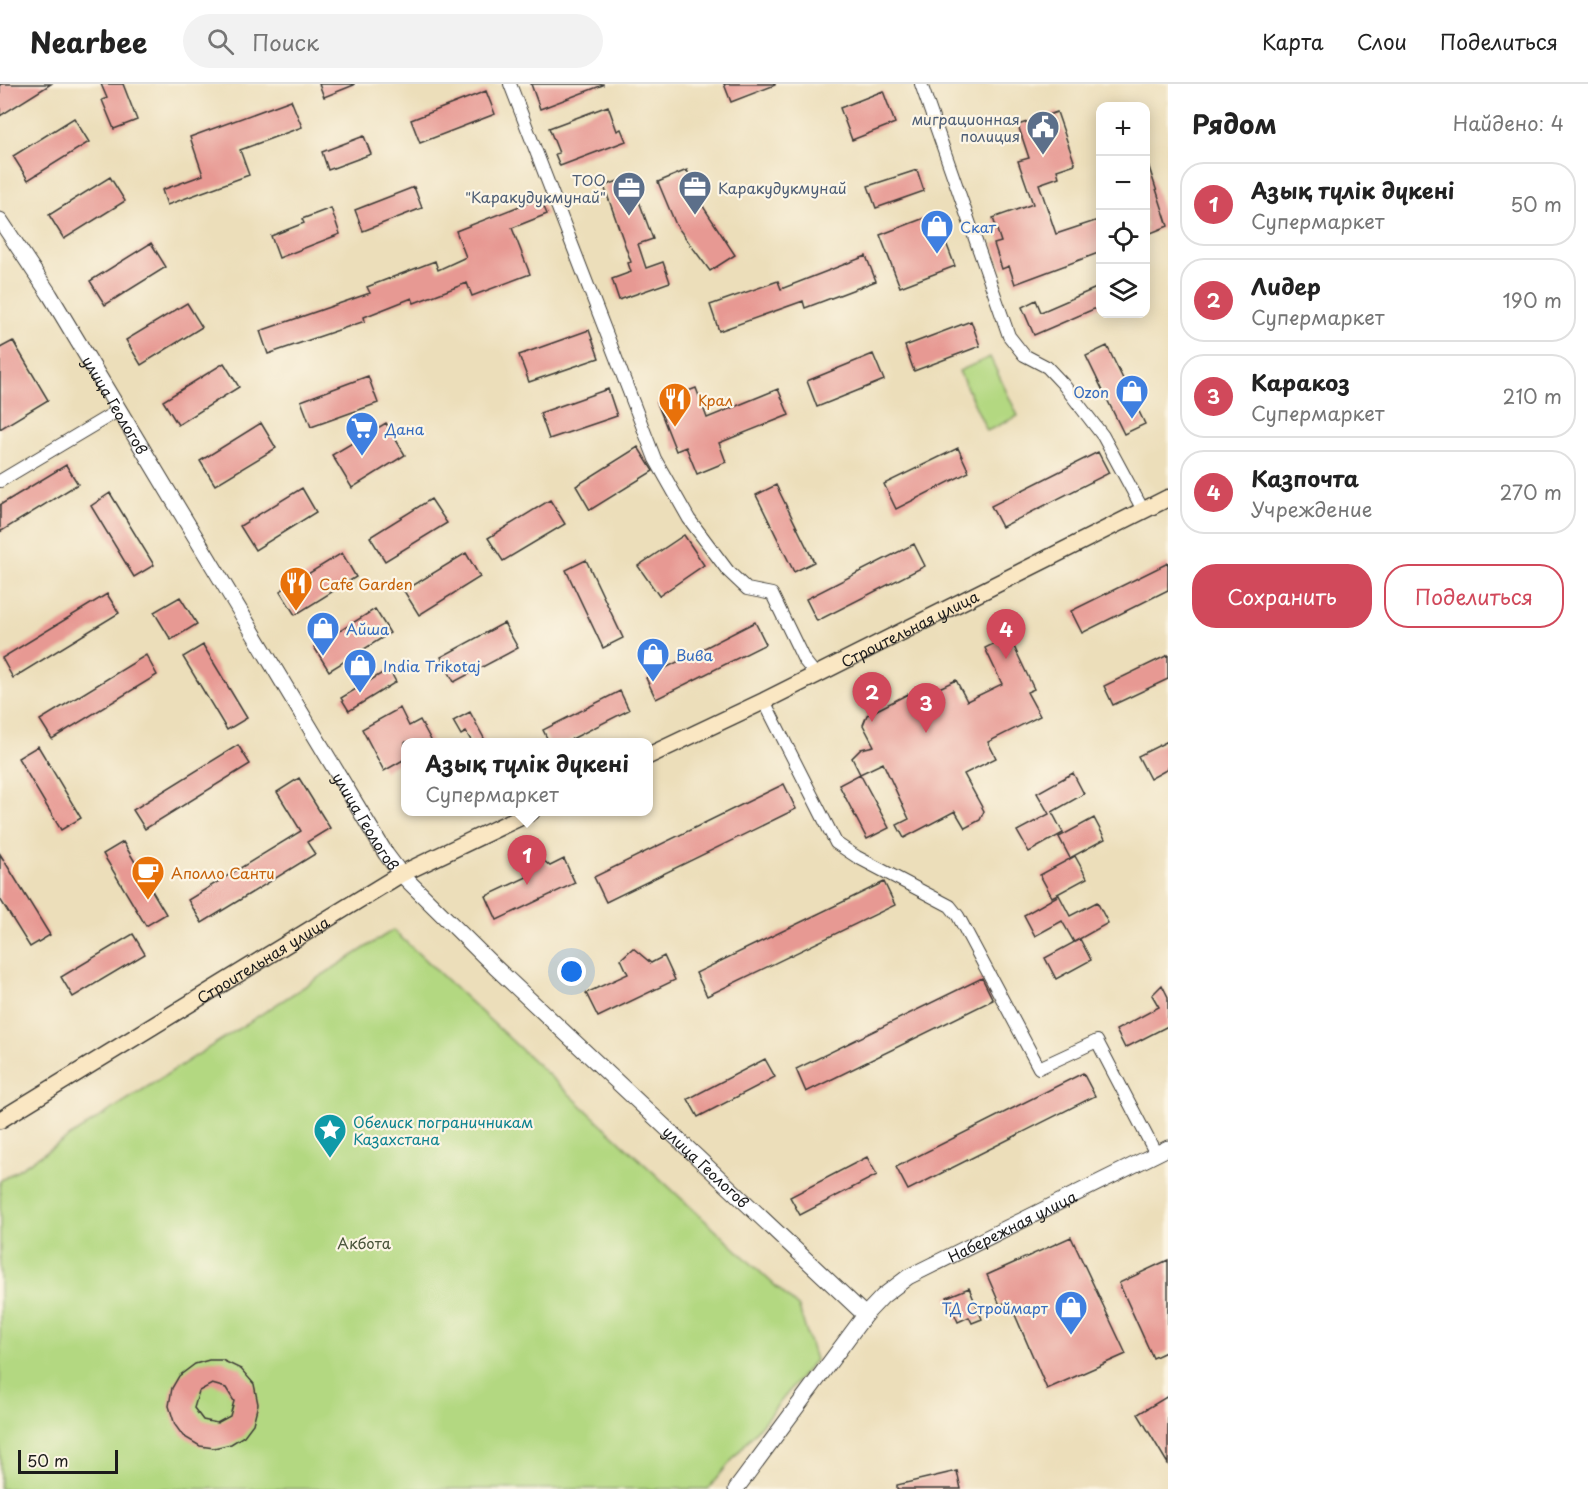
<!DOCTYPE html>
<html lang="ru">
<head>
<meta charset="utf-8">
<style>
	:root { --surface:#fff; --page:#f2f2f2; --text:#222; --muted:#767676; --line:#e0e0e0; --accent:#d1495b }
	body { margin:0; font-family:"Playpen Sans",sans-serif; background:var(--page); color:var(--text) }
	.controls { position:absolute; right:18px; top:18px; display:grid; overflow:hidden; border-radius:12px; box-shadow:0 3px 15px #0003 }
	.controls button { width:54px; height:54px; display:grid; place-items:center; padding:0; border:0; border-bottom:2px solid var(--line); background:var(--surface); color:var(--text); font:30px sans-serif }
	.scale { position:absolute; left:18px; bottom:15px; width:100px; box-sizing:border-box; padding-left:6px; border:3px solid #1c1c1c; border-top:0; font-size:16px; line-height:21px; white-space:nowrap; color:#1c1c1c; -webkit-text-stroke:4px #fcf5e5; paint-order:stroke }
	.you { position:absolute; left:572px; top:888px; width:21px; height:21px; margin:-15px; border:4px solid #fff; border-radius:50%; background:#1a73e8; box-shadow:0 0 0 9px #1a73e833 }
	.badge { display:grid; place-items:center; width:39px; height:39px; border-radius:50%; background:var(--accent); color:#fff; font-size:20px; font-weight:700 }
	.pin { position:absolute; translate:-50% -50px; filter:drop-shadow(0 2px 3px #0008) }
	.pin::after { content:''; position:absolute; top:32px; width:21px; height:18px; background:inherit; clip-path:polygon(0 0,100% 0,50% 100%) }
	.popup { position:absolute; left:401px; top:654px; width:252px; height:78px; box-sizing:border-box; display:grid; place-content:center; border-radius:12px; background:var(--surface); filter:drop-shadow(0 2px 4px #0005); font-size:20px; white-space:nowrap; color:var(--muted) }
	.popup b { font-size:22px; color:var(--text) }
	.popup::after { content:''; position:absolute; left:50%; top:100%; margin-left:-12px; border:12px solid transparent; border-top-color:var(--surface) }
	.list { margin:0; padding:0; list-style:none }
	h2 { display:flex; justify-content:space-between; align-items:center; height:78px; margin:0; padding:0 24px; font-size:26px }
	h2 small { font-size:20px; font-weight:400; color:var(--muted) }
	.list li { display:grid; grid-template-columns:39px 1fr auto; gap:18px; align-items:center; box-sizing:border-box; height:84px; margin:0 12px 12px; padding:0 12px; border:2px solid var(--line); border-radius:24px }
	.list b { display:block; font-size:22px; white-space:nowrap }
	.list p { margin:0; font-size:20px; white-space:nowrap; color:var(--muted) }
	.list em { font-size:20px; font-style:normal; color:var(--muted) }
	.actions { display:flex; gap:12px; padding:18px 24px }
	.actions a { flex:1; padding:14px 0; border:2px solid var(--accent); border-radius:24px; text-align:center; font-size:21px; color:var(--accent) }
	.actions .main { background:var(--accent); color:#fff }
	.icon { flex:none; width:33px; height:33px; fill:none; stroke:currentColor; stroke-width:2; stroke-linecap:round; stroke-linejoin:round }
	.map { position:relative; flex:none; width:1168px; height:1405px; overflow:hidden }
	header { display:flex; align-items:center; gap:36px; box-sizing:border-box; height:84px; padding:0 30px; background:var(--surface); border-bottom:2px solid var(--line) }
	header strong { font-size:28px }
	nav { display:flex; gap:33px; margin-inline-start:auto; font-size:21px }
	.search { width:420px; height:54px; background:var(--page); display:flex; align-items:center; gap:15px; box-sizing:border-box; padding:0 21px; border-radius:33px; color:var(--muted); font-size:22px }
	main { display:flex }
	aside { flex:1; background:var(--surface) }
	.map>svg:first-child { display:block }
	.green { fill:#b3d881; stroke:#687a4e; stroke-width:1.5 }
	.building { fill:#e79993; fill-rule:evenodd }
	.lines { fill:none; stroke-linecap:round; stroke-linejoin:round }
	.minor-casing { stroke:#3b3934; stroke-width:14 }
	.tertiary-casing { stroke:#3b3934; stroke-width:17 }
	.secondary-casing { stroke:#3b3934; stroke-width:19 }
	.minor { stroke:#fff; stroke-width:12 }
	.tertiary { stroke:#fff; stroke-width:15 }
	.secondary { stroke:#fae7c3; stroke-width:16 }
	.labels { text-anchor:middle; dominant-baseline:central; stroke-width:4.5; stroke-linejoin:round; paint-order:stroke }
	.service-label { font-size:15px; fill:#4e5e75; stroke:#fcf5e5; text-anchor:end }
	.shop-label { font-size:15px; fill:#366cbe; stroke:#fcf5e5; text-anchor:start }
	.food-label { font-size:15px; fill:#c56008; stroke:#fcf5e5; text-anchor:start }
	.street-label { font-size:15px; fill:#1c1c1c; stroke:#fcf5e5 }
	.culture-label { font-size:15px; fill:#0d838f; stroke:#fcf5e5; text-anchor:start }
	.park-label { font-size:15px; fill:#49543a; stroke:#fcf5e5 }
</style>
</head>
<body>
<header>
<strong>Nearbee</strong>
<div class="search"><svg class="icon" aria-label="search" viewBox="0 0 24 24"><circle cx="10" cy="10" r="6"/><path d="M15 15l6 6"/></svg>Поиск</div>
<nav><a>Карта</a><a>Слои</a><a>Поделиться</a></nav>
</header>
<main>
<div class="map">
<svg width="1168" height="1405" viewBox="0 0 1168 1405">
	<rect width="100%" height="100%" fill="#fcf5e5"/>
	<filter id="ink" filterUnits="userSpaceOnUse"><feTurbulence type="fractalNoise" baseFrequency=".0167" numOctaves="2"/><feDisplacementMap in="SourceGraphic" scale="12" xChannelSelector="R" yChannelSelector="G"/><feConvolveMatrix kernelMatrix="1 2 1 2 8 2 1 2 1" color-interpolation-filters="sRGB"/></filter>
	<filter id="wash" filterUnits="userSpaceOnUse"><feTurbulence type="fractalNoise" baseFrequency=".008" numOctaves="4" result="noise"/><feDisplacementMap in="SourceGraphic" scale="24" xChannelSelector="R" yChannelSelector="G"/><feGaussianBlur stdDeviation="1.35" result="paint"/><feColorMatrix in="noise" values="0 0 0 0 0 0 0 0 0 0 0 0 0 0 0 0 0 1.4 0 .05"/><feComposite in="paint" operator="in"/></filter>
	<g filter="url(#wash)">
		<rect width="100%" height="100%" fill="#ecdeba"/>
		<path class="green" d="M 990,273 L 1018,332 L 987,347 L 959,287 Z
			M 393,846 L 799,1224 L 815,1276 L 708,1405 L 0,1405 L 0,1097 Z"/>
		<g id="blocks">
			<path class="building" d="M 0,0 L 51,0 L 0,32 Z
				M 101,0 L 123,0 L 137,36 L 114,45 L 102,16 L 107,14 Z
				M 319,0 L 354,0 L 354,1 L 324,13 Z
				M 531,0 L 603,0 L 603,1 L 540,25 Z
				M 724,0 L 775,0 L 775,1 L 731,18 Z
				M 486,7 L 495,30 L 420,59 L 411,36 Z
				M 883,7 L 895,39 L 852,56 L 840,24 Z
				M 291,16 L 302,43 L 240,66 L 249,91 L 167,121 L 162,106 L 203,91 L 190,53 Z
				M 608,22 L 617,47 L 621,45 L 626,57 L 560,82 L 555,70 L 559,69 L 549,44 Z
				M 1057,28 L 1075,80 L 1057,86 L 1059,93 L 1039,100 L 1056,150 L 1101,135 L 1101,168 L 1015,200 L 1009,182 L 1002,185 L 994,160 L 1001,158 L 993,134 L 1033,120 L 1018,77 L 1029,74 L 1018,41 Z
				M 74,34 L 89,58 L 28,96 L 13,72 Z
				M 364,52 L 371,70 L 328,86 L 322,68 Z
				M 1148,80 L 1168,142 L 1146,151 L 1146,81 Z
				M 687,86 L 704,124 L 735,171 L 710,187 L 676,141 L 658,98 Z
				M 917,86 L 924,107 L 876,124 L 868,102 Z
				M 110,93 L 125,117 L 64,155 L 49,131 Z
				M 630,93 L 653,155 L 638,160 L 646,184 L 663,178 L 670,198 L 619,216 L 612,195 L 631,188 L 628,179 L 631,178 L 604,102 Z
				M 414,103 L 422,124 L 363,147 L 355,126 Z
				M 540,114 L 547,130 L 512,144 L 530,190 L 472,212 L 467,199 L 414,219 L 412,214 L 364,233 L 365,237 L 268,270 L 260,247 L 370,209 L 367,203 L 435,177 L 438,186 L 466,173 L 456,147 Z
				M 331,124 L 340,150 L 279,174 L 271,152 L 304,139 L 302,135 Z
				M 935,130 L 955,182 L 900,203 L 880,151 Z
				M 151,159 L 166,183 L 105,221 L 90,197 Z
				M 866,172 L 876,197 L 805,224 L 803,217 L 719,247 L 710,221 L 778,197 L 781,205 Z
				M 1101,202 L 1101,222 L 1034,251 L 1022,223 L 1036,216 L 1041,228 Z
				M 187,219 L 202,243 L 141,281 L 126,256 Z
				M 971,237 L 980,262 L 914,287 L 905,262 Z
				M 589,246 L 599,274 L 529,298 L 519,271 Z
				M 13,257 L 48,316 L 0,345 L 0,264 Z
				M 1107,262 L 1145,340 L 1124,350 L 1086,272 Z
				M 873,270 L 884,296 L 817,323 L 807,297 Z
				M 224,279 L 239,303 L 178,341 L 163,317 Z
				M 368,292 L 378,319 L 311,343 L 301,317 Z
				M 696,304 L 707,334 L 778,305 L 789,331 L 719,359 L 726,378 L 697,390 L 686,363 L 676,367 L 657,319 Z
				M 608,305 L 617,332 L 549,355 L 540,329 Z
				M 261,339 L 276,364 L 215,401 L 200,377 Z
				M 386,339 L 405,371 L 352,404 L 332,371 Z
				M 638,363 L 653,387 L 590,426 L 576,402 Z
				M 958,364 L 969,388 L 896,425 L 884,400 Z
				M 1098,368 L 1109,389 L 1002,443 L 991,422 Z
				M 66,381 L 78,400 L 0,448 L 0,421 Z
				M 776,401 L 814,478 L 794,488 L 756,411 Z
				M 302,404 L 316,428 L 255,466 L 240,442 Z
				M 110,409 L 154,481 L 134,493 L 91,422 Z
				M 431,415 L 447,439 L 385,477 L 370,453 Z
				M 550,416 L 565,440 L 503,477 L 488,454 Z
				M 684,451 L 704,481 L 659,512 L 638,482 Z
				M 914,460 L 925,482 L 817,537 L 806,515 Z
				M 342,469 L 356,493 L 295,531 L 280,507 Z
				M 466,469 L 480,493 L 419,531 L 404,507 Z
				M 586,476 L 623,554 L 603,564 L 566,486 Z
				M 1168,479 L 1168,506 L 1082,549 L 1071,527 Z
				M 107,510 L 119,529 L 13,594 L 2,574 Z
				M 180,513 L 197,540 L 171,556 L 154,528 Z
				M 375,525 L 390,549 L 329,587 L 314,563 Z
				M 755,538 L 766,560 L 656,615 L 646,594 Z
				M 504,539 L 518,564 L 454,598 L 441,573 Z
				M 1009,552 L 1034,605 L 1027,608 L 1040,632 L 988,658 L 996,674 L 964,690 L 984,727 L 980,736 L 965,744 L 955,727 L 904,754 L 897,741 L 909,735 L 883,679 L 860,690 L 852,674 L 861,665 L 874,662 L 863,641 L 867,631 L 908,610 L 910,614 L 924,607 L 933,607 L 956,596 L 967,617 L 1002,600 L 985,564 Z
				M 203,561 L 247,634 L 227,646 L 183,573 Z
				M 146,571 L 157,591 L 52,655 L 40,636 Z
				M 1168,571 L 1168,595 L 1113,621 L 1104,602 Z
				M 389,585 L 396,598 L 349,627 L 341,614 Z
				M 620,607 L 629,626 L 566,658 L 549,658 L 543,646 Z
				M 400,624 L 409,642 L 420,636 L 432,658 L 405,658 L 405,675 L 384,687 L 362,645 Z
				M 470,628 L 486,658 L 472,658 L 466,648 L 461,651 L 453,637 Z
				M 1168,657 L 1168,685 L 1150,695 L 1138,672 Z
				M 238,661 L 250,680 L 145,745 L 133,726 Z
				M 38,662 L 81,734 L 61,746 L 18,674 Z
				M 1073,689 L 1084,710 L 1052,728 L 1063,749 L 1029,768 L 1017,747 L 1049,730 L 1037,709 Z
				M 860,690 L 889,744 L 867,755 L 839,701 Z
				M 299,694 L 330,744 L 307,758 L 315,770 L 202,839 L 188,816 L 301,747 L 277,708 Z
				M 784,700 L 796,725 L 606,818 L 594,793 Z
				M 1094,734 L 1105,755 L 1070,774 L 1059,753 Z
				M 123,758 L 166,830 L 146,842 L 103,770 Z
				M 533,767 L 550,782 L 564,775 L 575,799 L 497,836 L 486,812 L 527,793 L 520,778 Z
				M 0,770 L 50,851 L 30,863 L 0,815 Z
				M 1075,772 L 1087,794 L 1052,813 L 1040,791 Z
				M 884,798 L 895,821 L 707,912 L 696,889 Z
				M 1059,811 L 1070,832 L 1097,818 L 1108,839 L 1074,858 L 1062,837 L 1035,852 L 1024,831 Z
				M 133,850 L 145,870 L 73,913 L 61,893 Z
				M 1080,855 L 1091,876 L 1056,895 L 1045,874 Z
				M 633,864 L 651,879 L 664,872 L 675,896 L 598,933 L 586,909 L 628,890 L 621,875 Z
				M 982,894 L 993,916 L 806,1008 L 796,985 Z
				M 1162,901 L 1168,913 L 1168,942 L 1125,964 L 1116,946 L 1159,923 L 1152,911 Z
				M 765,975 L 775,993 L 698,1033 L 688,1015 Z
				M 1083,989 L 1095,1012 L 908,1106 L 896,1083 Z
				M 867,1073 L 877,1091 L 800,1131 L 790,1113 Z
				M 1071,1153 L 1126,1270 L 1047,1305 L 1009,1217 L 1000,1221 L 987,1191 Z
				M 1168,1176 L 1168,1267 L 1153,1274 L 1119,1199 Z
				M 969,1204 L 982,1235 L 972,1239 L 969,1233 L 958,1238 L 947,1213 Z
				M 209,1276 L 222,1276 L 241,1285 L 254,1300 L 258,1320 L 253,1340 L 244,1352 L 231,1360 L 214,1364 L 200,1362 L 183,1352 L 175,1341 L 169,1322 L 172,1304 L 179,1292 L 195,1280 ZM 212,1300 L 226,1304 L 234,1317 L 230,1332 L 217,1339 L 203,1336 L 194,1324 L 199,1307 Z
				M 1168,1312 L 1168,1380 L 1138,1330 Z
				M 957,1387 L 961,1405 L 897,1405 L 897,1401 Z"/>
		</g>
	</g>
	<g filter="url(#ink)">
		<use href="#blocks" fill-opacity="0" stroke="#3b3934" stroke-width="1.5"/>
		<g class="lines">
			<g class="minor-casing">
				<path id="minor" d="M 510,0 L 655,375 L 689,435 L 728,487 L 747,505 L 772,510 L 804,576 L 816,591
					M 921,0 L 1009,252 L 1024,271 L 1047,283 L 1063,300 L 1103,352 L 1143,426
					M 0,397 L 119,326
					M 764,617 L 836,759 L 857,773 L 950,822 L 958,832 L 1039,984 L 1097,957 L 1156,1070"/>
			</g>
			<g class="tertiary-casing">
				<g id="tertiary">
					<path id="s1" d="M 0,136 L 50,211 L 386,770 L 401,790 L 495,883 L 865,1231"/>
					<path id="s2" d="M 736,1405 L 865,1231 L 883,1212 L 908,1193 L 1168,1064"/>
				</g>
			</g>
			<g class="secondary-casing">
				<g id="secondary">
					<path id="s3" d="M 648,672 L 764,617 L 1168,414"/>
					<path id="s4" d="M 0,1036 L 401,790 L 531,728"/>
				</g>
			</g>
			<use href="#minor" class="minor"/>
			<use href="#tertiary" class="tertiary"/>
			<use href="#secondary" class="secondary"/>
		</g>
	</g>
	<defs>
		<g id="civic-pin" transform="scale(1.725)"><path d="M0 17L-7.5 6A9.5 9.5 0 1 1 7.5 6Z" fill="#5c6f8a" stroke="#fcf5e5"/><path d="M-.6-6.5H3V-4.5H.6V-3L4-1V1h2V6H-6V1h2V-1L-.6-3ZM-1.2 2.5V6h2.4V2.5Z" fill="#fff"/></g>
		<g id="office-pin" transform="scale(1.725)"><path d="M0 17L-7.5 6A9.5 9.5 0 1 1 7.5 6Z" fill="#5c6f8a" stroke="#fcf5e5"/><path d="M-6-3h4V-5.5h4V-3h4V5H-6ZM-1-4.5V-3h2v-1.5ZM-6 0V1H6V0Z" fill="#fff"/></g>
		<g id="shop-pin" transform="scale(1.725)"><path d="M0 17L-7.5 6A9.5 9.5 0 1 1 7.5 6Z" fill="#3f7fe0" stroke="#fcf5e5"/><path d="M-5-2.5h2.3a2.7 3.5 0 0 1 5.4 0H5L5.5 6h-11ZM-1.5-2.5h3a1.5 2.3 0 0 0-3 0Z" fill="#fff"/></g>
		<g id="restaurant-pin" transform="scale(1.725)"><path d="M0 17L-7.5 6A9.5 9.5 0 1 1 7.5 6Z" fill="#e8710a" stroke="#fcf5e5"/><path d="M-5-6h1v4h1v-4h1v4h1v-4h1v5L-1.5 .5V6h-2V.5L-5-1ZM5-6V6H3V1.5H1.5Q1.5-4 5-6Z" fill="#fff"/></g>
		<g id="supermarket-pin" transform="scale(1.725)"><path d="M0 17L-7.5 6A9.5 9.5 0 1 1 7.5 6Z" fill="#3f7fe0" stroke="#fcf5e5"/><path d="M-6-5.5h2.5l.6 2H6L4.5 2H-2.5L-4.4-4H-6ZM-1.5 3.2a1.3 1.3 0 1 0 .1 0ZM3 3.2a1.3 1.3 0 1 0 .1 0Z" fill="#fff"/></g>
		<g id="cafe-pin" transform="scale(1.725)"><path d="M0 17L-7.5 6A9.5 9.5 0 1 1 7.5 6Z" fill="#e8710a" stroke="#fcf5e5"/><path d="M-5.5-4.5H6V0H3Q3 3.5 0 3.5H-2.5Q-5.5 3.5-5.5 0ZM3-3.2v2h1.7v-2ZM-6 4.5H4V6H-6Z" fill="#fff"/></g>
		<g id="sight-pin" transform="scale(1.725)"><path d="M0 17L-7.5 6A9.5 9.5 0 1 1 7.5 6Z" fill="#0f9aa8" stroke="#fcf5e5"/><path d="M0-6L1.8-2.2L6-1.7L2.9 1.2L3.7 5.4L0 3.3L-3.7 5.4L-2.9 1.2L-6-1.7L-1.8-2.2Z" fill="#fff"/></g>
	</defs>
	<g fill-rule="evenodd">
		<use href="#civic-pin" x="1043" y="43"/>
		<use href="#office-pin" x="695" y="103"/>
		<use href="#office-pin" x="629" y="104"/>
		<use href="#shop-pin" x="937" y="142"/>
		<use href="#shop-pin" x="1132" y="307"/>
		<use href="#restaurant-pin" x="675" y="315"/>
		<use href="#supermarket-pin" x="362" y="344"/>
		<use href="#restaurant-pin" x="296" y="499"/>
		<use href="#shop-pin" x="323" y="544"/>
		<use href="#shop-pin" x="653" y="570"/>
		<use href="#shop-pin" x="360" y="581"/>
		<use href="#cafe-pin" x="148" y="788"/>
		<use href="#sight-pin" x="330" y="1046"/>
		<use href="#shop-pin" x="1071" y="1223"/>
	</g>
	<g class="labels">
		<g class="service-label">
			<text x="1020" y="34">миграционная<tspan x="1020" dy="17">полиция</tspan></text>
			<text x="606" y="95">ТОО<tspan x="606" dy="17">"Каракудукмунай"</tspan></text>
			<text x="718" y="103" text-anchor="start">Каракудукмунай</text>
		</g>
		<g class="shop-label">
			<text x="960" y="142">Скат</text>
			<text x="1109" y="307" text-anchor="end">Ozon</text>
			<text x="385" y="344">Дана</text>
			<text x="346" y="544">Айша</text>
			<text x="676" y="570">Вива</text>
			<text x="383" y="581">India Trikotaj</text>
			<text x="1048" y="1223" text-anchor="end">ТД Строймарт</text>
		</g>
		<g class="food-label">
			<text x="698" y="315">Крал</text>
			<text x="319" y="499">Cafe Garden</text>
			<text x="171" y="788">Аполло Санти</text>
		</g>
		<g class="street-label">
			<text stroke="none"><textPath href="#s1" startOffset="218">улица Геологов</textPath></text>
			<text stroke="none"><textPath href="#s3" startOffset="291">Строительная улица</textPath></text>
			<text stroke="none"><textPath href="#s1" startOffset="704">улица Геологов</textPath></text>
			<text stroke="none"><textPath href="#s4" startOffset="308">Строительная улица</textPath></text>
			<text stroke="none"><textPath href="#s1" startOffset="1190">улица Геологов</textPath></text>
			<text stroke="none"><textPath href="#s2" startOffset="390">Набережная улица</textPath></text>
		</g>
		<g class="culture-label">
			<text x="353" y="1037">Обелиск пограничникам<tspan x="353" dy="17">Казахстана</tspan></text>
		</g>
		<g class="park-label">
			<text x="364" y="1158">Акбота</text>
		</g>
	</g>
</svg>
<div class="controls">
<button>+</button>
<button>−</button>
<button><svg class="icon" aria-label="locate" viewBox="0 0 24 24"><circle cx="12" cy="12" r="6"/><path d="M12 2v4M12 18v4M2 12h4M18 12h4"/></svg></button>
<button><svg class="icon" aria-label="layers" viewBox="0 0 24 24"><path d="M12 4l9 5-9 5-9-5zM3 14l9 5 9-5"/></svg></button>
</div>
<div class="scale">50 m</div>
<div class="you"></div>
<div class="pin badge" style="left:527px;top:801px">1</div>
<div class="popup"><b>Азық түлік дүкені</b>Супермаркет</div>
<div class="pin badge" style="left:872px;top:638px">2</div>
<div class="pin badge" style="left:926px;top:649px">3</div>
<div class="pin badge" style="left:1006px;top:575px">4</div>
</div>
<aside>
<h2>Рядом<small>Найдено: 4</small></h2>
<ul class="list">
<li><span class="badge">1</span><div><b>Азық түлік дүкені</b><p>Супермаркет</p></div><em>50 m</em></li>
<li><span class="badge">2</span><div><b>Лидер</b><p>Супермаркет</p></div><em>190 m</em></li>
<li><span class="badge">3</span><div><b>Каракоз</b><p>Супермаркет</p></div><em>210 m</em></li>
<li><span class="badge">4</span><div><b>Казпочта</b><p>Учреждение</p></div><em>270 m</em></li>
</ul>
<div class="actions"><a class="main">Сохранить</a><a>Поделиться</a></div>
</aside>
</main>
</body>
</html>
